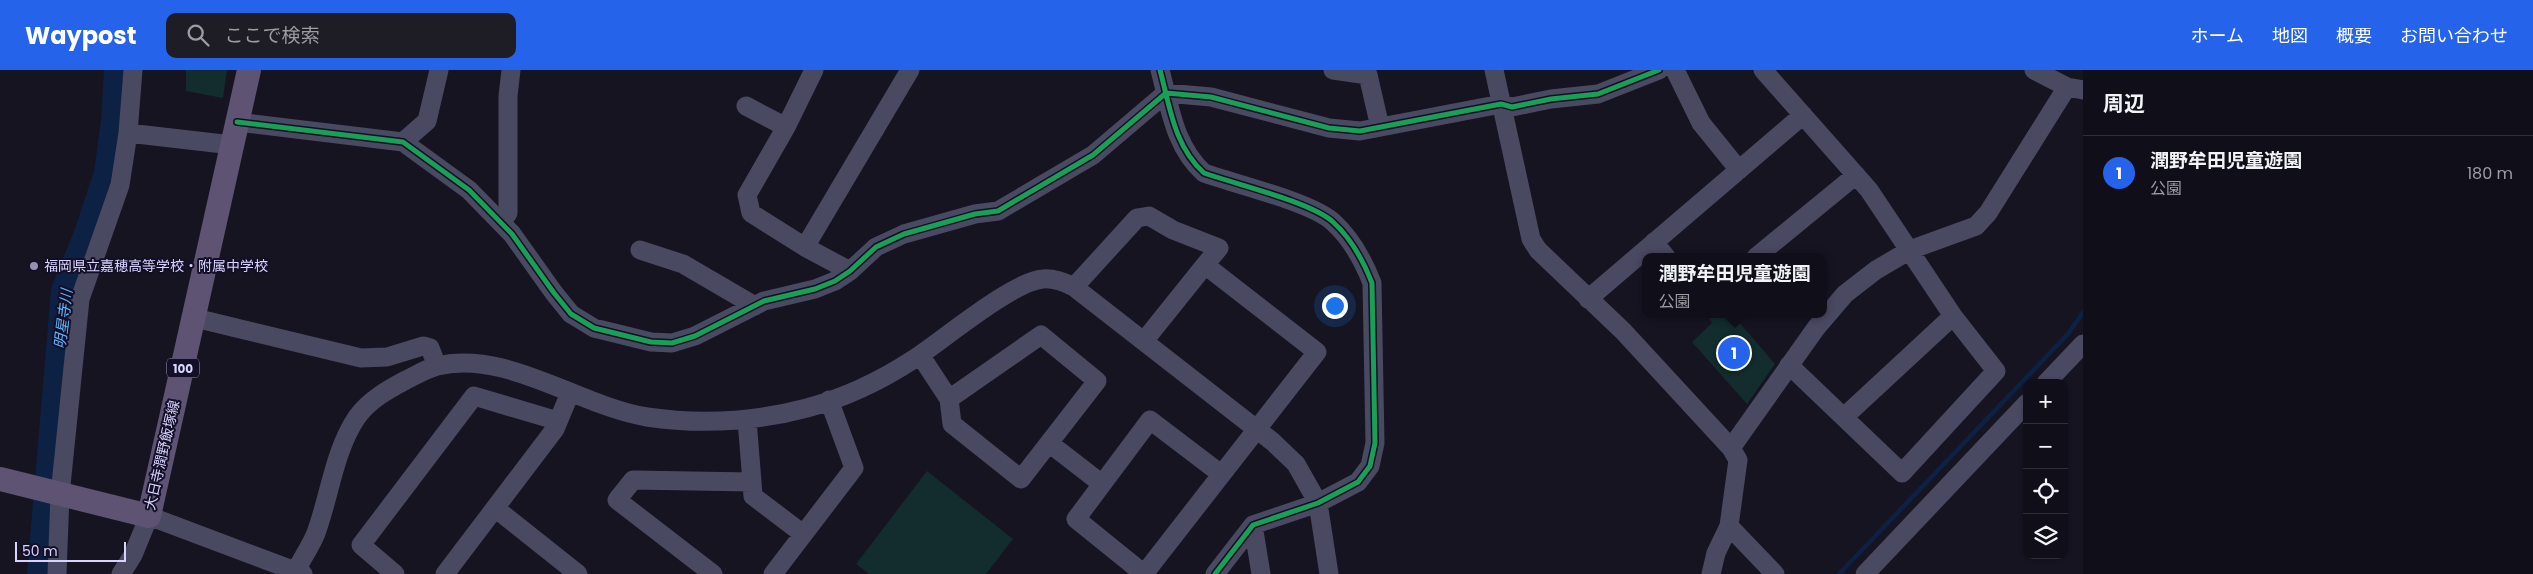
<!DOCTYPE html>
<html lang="ja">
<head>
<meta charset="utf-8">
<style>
	:root { --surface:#100f19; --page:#1e1d26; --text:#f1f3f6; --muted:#9c9ca2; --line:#302f38; --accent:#2563eb }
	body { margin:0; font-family:Poppins,"Noto Sans JP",sans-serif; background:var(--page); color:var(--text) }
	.controls { position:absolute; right:15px; bottom:15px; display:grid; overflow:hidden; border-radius:10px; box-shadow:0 1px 4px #0004 }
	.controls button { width:45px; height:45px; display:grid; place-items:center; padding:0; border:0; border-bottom:1px solid var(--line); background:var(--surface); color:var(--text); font:25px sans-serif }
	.scale { position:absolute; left:15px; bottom:12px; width:111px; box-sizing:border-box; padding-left:5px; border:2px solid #d9d4ff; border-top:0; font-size:14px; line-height:18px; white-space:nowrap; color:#d9d4ff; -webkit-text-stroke:4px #130f26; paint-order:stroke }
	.you { position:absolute; left:1334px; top:235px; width:18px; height:18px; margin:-12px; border:4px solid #fff; border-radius:50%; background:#1a73e8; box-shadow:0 0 0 8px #1a73e833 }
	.badge { display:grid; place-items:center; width:32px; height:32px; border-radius:50%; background:var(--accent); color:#fff; font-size:16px; font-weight:700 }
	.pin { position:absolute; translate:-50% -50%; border:2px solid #fff; box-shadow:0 1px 5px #0006 }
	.popup { position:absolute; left:1642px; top:183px; width:185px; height:65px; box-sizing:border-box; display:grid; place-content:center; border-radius:10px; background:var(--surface); filter:drop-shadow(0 1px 4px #0005); font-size:16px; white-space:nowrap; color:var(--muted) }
	.popup b { font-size:19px; color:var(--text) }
	.popup::after { content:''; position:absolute; left:50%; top:100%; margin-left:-10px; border:10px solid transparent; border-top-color:var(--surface) }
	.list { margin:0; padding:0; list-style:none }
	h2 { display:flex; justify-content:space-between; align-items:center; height:65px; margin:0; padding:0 20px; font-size:21px }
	h2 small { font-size:16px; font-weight:400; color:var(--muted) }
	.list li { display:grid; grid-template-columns:32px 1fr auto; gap:15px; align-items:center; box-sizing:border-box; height:75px; padding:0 20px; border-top:1px solid var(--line) }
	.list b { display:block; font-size:19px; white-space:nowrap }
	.list p { margin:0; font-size:16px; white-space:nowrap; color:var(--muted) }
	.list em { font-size:16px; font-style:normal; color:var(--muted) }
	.icon { flex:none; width:28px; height:28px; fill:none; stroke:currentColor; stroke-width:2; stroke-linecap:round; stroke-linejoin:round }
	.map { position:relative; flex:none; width:2083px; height:504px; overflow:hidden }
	header { display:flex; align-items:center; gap:30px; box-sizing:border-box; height:70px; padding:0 25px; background:var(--accent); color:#fff }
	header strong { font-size:24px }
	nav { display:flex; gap:28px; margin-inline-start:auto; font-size:18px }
	.search { width:350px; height:45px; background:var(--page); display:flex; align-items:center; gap:12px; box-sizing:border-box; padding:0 18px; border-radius:10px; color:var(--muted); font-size:19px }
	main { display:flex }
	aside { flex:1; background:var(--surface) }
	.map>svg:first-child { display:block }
	.green { fill:#132c2d }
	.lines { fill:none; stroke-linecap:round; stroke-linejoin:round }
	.stream { stroke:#0d2144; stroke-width:4.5 }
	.river { stroke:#0d2144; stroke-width:26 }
	.minor { stroke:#4a4962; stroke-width:19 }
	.major { stroke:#5e5373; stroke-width:24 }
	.cycleway-casing { stroke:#130f26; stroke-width:8 }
	.cycleway { stroke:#1a9f57; stroke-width:5 }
	.poi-dot { fill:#9591b1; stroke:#130f26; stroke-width:2 }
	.labels { text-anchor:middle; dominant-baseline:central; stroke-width:4; stroke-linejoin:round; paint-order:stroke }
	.shield { fill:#130f26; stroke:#9e99be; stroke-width:1 }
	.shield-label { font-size:12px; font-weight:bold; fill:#d9d4ff }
	.poi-label { font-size:14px; fill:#d9d4ff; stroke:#130f26; text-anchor:start }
	.street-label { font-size:14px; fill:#d9d4ff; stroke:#130f26 }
	.water-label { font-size:15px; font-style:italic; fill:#62b6ff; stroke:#130f26 }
</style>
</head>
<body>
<header>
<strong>Waypost</strong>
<div class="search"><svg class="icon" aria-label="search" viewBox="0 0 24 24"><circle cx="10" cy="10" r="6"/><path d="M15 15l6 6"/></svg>ここで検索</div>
<nav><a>ホーム</a><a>地図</a><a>概要</a><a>お問い合わせ</a></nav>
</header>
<main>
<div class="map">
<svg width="2083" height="504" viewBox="0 0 2083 504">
	<rect width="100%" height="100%" fill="#161421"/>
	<path class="green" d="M 186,0 L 227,0 L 223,28 L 186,21 Z
		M 1706,244 L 1732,244 L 1775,294 L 1747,334 L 1692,272 L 1712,253 Z
		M 927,401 L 1013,469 L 986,504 L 869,504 L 856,494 Z"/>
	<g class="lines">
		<path class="stream" d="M 1839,504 L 2067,265 L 2083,243"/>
		<path class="river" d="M 40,504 L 64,221 L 88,161 L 107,103 L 114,51 L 117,0"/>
		<path class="minor" d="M 814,0 L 786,57 L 747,125 L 751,143 L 805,177 L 850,201
			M 1160,0 C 1170,37 1174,76 1204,103 C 1235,114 1311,132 1333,152 C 1352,169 1363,190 1372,213 L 1375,373 L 1370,396 L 1358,412 L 1318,433 L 1253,455 L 1215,504
			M 1333,0 L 1368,5 L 1380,57
			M 1494,0 L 1531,169 L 1538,180 L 1623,261 L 1731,378 L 1738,390 L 1729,456 L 1775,504
			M 1675,0 L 1701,53 L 1739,100
			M 1763,0 L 1869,120 L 1953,246 L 1996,301 L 1902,403 L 1789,295
			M 2034,0 L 2067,17 L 2083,20
			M 746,36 L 786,57
			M 237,52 L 403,72 L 469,120 L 512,164 L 554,223 L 571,244 L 594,258 L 651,272 L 672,273 L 695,266 L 764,231 L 815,219 L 835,211 L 850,201 L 876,177 L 904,164 L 975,144 L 998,141 L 1093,85 L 1166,23 L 1211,27 L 1329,58 L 1360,61 L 1501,34 L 1512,37 L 1551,29 L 1598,24 L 1659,0
			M 128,63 L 232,75
			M 403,72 L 427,51 L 439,0
			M 501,153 L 508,143 L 508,26 L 511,0
			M 1654,172 L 1666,187
			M 805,177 L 910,0
			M 640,180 L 683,194 L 755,236
			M 1756,187 L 1856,105
			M 1074,217 L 1137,148 L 1149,146 L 1173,160 L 1219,178 L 1205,195 L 1317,282 L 1144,504
			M 1588,229 L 1803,45
			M 195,248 L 361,288 L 387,287 L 423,276 L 430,278 L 437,296
			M 1144,271 L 1205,195
			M 920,285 L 949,329 L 952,354 L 1021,409 L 1097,311 L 1041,265 L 949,329
			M 2046,313 L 2083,274
			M 1844,347 L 1953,246
			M 1049,373 L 1102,414
			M 1731,378 L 1816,258 L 1845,224 L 1876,200 L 1910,180 L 1976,156 L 1988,143 L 2067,17
			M 752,412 L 753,426 L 803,464
			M 495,438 L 578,504
			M 1253,455 L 1261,504
			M 296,501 C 302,488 311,476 316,463 C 330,425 334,381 357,347 C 369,330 389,319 406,310 C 416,305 426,299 437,296 C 506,279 579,336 647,347 C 701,355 754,352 807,338 C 844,328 882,310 914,289 C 943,270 1013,211 1043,209 C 1054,208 1064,212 1074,217 L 1273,372 L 1296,394 L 1318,433 L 1329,504
			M 57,504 L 60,425 L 80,229 L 120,115 L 128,63 L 133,0
			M 121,504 L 133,485 L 149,446 L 303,504
			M 395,504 L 361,475 L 474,326 L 558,351
			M 445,504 L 555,359 L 570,323
			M 713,504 L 617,430 L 633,410 L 752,412 L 747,350
			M 773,504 L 854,398 L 829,330
			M 1144,504 L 1076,449 L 1150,350 L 1221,404
			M 1711,504 L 1716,483 L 1729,456
			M 1865,504 L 2027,333"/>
		<path class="major" d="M 0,409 L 149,446 L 249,0"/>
		<g class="cycleway-casing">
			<path id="cycleway" d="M 1160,0 C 1170,37 1174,76 1204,103 C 1235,114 1311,132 1333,152 C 1352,169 1363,190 1372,213 L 1375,373 L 1370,396 L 1358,412 L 1318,433 L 1253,455 L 1215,504
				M 237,52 L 403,72 L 469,120 L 512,164 L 554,223 L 571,244 L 594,258 L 651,272 L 672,273 L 695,266 L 764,231 L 815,219 L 835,211 L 850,201 L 876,177 L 904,164 L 975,144 L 998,141 L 1093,85 L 1166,23 L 1211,27 L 1329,58 L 1360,61 L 1501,34 L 1512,37 L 1551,29 L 1598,24 L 1659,0"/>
		</g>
		<use href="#cycleway" class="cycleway"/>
	</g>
	<circle class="poi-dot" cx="34" cy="196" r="5"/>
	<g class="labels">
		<rect class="shield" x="167" y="288.5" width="32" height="19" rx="4"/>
		<g class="shield-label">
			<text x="183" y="298">100</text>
		</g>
		<g class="poi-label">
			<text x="44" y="196">福岡県立嘉穂高等学校・附属中学校</text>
		</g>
		<g class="street-label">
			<text transform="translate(162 385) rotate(-77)">大日寺潤野飯塚線</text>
		</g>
		<g class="water-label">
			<text transform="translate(63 249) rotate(-83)">明星寺川</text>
		</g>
	</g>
</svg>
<div class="controls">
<button>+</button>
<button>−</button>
<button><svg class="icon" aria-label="locate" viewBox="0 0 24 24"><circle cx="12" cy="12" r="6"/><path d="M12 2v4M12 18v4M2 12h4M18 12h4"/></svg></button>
<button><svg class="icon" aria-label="layers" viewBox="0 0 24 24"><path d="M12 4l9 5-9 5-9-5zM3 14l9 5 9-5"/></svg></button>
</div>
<div class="scale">50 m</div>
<div class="you"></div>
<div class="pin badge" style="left:1734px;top:283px">1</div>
<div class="popup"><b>潤野牟田児童遊園</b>公園</div>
</div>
<aside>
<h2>周辺<small></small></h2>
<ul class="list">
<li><span class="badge">1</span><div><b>潤野牟田児童遊園</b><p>公園</p></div><em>180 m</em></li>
</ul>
</aside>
</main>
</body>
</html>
